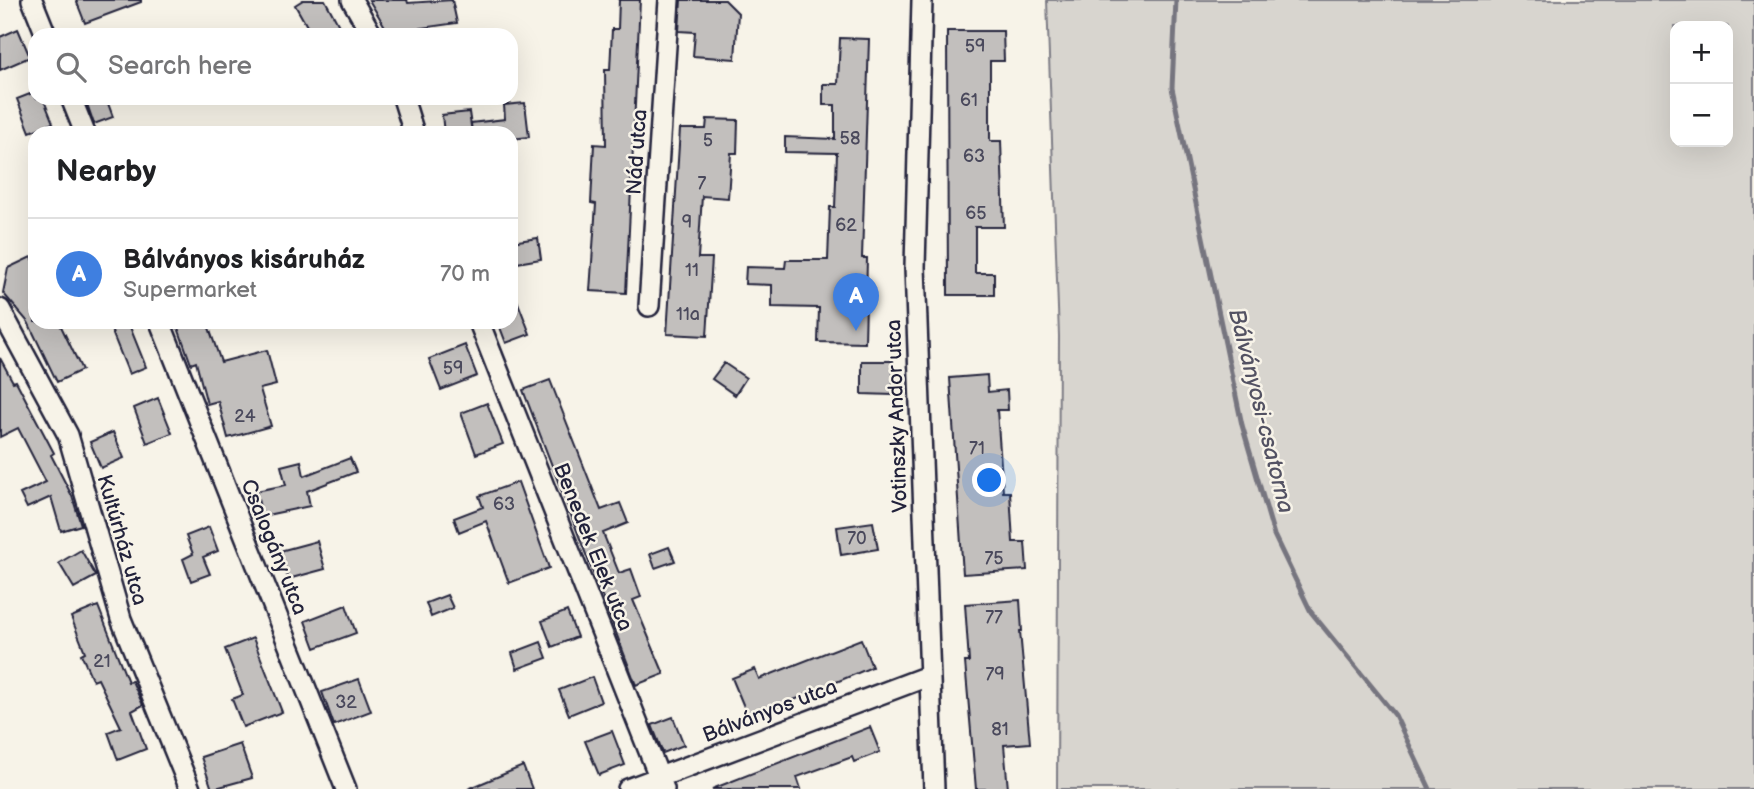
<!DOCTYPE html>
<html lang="en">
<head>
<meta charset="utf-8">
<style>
	:root { --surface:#fff; --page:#f6f6f6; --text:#202124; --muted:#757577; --line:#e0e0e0; --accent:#2563eb }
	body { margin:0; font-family:"Balsamiq Sans",sans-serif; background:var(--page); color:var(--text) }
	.controls { position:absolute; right:21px; top:21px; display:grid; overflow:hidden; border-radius:14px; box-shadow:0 7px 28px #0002 }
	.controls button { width:63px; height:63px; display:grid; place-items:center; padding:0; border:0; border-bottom:2px solid var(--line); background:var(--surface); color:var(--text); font:35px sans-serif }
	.you { position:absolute; left:990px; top:481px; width:24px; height:24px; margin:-18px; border:5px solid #fff; border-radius:50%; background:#1a73e8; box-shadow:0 0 0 10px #1a73e833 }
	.badge { display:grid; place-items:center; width:46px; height:46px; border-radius:50%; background:var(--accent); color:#fff; font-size:23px; font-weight:700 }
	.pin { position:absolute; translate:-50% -58px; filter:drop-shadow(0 2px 4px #0008) }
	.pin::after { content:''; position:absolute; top:37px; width:24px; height:21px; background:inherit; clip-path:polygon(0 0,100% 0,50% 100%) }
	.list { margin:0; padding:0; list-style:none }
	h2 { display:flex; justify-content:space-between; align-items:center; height:91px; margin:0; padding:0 28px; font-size:30px }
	h2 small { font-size:23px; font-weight:400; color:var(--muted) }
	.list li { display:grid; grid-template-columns:46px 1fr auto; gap:21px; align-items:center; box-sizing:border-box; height:112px; padding:0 28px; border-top:2px solid var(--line) }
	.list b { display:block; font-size:26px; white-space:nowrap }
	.list p { margin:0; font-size:23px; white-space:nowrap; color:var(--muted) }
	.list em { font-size:23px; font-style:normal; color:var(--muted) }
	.icon { flex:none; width:38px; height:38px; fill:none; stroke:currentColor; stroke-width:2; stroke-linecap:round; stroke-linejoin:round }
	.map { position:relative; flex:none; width:1754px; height:789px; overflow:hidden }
	.search { position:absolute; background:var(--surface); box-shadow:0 7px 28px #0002; left:28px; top:28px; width:490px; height:77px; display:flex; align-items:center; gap:18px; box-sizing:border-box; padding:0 24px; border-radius:21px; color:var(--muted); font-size:26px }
	.panel { position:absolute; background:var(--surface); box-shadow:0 7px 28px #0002; left:28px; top:126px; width:490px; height:203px; border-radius:21px }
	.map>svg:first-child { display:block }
	.green { fill:#d8d5cf; stroke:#7d7c85; stroke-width:2; fill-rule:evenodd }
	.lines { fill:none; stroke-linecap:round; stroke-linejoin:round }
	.stream { stroke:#76747f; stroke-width:5 }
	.building { fill:#c2bfbd; stroke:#22223b; stroke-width:2 }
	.minor-casing { stroke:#22223b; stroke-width:24 }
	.minor { stroke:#f7f3e8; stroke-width:19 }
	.labels { text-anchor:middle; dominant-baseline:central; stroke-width:5; stroke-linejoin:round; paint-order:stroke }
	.number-label { font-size:18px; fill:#4a495c }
	.street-label { font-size:21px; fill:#22223b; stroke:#f7f3e8 }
	.water-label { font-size:23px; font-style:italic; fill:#535263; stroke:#f7f3e8 }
</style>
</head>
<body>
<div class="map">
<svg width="1754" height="789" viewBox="0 0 1754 789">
	<rect width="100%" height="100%" fill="#f7f3e8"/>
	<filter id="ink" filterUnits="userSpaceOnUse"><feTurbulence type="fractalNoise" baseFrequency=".0143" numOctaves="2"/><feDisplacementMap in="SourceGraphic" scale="14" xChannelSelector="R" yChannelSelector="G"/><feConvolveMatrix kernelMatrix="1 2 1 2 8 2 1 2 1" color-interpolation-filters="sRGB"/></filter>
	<g filter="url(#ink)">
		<path class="green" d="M 1047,0 L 1754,0 L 1754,789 L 1057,789 L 1059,336 ZM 1675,26 L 1728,26 L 1728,142 L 1675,142 Z"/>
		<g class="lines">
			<path class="stream" d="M 1176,0 L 1172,88 L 1242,425 L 1274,535 L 1311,612 L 1395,715 L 1430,789"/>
		</g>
		<path class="building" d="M 76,0 L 141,0 L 141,2 L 85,23 Z
			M 303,0 L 325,0 L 344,35 L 312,35 L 295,5 Z
			M 369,0 L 407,0 L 408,3 L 452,0 L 457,23 L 421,28 L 423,35 L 390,35 Z
			M 619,0 L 640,0 L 626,293 L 590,291 L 596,204 L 591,203 L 594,144 L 606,145 L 605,70 L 610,70 L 612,29 L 618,29 Z
			M 681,0 L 725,0 L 738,13 L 735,59 L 693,56 L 695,32 L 679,31 Z
			M 18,29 L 30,57 L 0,70 L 0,37 Z
			M 947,31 L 1003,31 L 1004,61 L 990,61 L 990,141 L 1001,141 L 1004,227 L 975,227 L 975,273 L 994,273 L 994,295 L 948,295 Z
			M 840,38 L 869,39 L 862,258 L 867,258 L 865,343 L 818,342 L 819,308 L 772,307 L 772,285 L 745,284 L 746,267 L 785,268 L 786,260 L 828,260 L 830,207 L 835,207 L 837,153 L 785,152 L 785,137 L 835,139 L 835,105 L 823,105 L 823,84 L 838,84 Z
			M 35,92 L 35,98 L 43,98 L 53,123 L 30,132 L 17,99 Z
			M 85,98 L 106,98 L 113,117 L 94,124 Z
			M 525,103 L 529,137 L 511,139 L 511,133 L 444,133 L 442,115 L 469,112 L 472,133 L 471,123 L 505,119 L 504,105 Z
			M 707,119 L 738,120 L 737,153 L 731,153 L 728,198 L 702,196 L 698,258 L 712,258 L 707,336 L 667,334 L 680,129 L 706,129 Z
			M 538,238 L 541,259 L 511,264 L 511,242 Z
			M 31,257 L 35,264 L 35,322 L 59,322 L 82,370 L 57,382 L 28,322 L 3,293 L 8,268 Z
			M 512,287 L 530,334 L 506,343 L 498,322 L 511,322 Z
			M 108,322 L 128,322 L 146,367 L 129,374 Z
			M 176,322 L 207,322 L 221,362 L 267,350 L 276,385 L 260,389 L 271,426 L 228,438 L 218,401 L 207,404 L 196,362 L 191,364 Z
			M 465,345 L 477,376 L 441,390 L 429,359 Z
			M 0,358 L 13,382 L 16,381 L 54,453 L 51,455 L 72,496 L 81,525 L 61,531 L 51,497 L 27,508 L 20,494 L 46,482 L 18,428 L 0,437 Z
			M 862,361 L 893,361 L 893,395 L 862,394 Z
			M 724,363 L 746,378 L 735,395 L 712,379 Z
			M 987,375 L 988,392 L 1007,390 L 1008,410 L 997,410 L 1003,492 L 1010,492 L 1013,542 L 1025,542 L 1027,570 L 963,574 L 950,378 Z
			M 550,380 L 601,510 L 620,503 L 628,523 L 603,533 L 619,573 L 631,569 L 641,597 L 633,600 L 664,674 L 636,685 L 523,390 Z
			M 158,398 L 172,433 L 147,443 L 134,408 Z
			M 487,403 L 503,444 L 476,454 L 461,413 Z
			M 113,432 L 124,458 L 101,468 L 90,442 Z
			M 350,458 L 356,472 L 307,491 L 310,506 L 262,516 L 256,491 L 286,485 L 281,466 L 301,461 L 304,476 Z
			M 518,482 L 549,568 L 509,583 L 486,521 L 459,532 L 454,518 L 483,507 L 479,496 Z
			M 873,522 L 878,549 L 841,555 L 837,527 Z
			M 209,527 L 218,551 L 203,557 L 210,574 L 191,581 L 183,559 L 193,554 L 186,536 Z
			M 317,541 L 325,569 L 288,579 L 280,551 Z
			M 669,547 L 675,561 L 655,568 L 650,554 Z
			M 81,550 L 96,576 L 74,588 L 59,563 Z
			M 447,595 L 453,608 L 431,617 L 426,603 Z
			M 1020,600 L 1022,631 L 1020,631 L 1030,743 L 1004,745 L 1008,789 L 976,789 L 965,662 L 969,662 L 965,604 Z
			M 346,605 L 356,633 L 315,648 L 305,621 Z
			M 98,606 L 128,682 L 132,681 L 143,705 L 132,711 L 146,749 L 118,760 L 108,732 L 121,727 L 98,679 L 93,681 L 81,654 L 85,652 L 71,617 Z
			M 567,611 L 577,637 L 552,647 L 542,621 Z
			M 253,638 L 282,712 L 243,727 L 232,699 L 243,695 L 225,649 Z
			M 861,639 L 872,667 L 749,719 L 732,678 L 755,669 L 759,679 Z
			M 541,642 L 547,658 L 517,669 L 512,653 Z
			M 592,677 L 601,702 L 569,715 L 559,690 Z
			M 359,679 L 371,711 L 334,725 L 322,692 Z
			M 673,717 L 684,745 L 663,753 L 652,725 Z
			M 870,727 L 880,752 L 854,762 L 852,757 L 797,777 L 801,789 L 712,789 Z
			M 612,731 L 625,765 L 599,775 L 585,741 Z
			M 240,744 L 252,778 L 212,789 L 201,757 Z
			M 523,766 L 532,789 L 468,789 Z"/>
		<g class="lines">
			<g class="minor-casing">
				<path id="minor" d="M 32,0 L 46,35
					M 352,0 L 372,35
					M 922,0 L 915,267 L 934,789
					M 71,98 L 85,133
					M 403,98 L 414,133
					M 649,306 L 669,0
					M 0,309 L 68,435 L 121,619 L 190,789
					M 160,322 L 346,789
					M 479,322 L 664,789
					M 628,789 L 928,676"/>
			</g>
			<use href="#minor" class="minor"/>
		</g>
	</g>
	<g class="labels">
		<g class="number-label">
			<text x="975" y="46">59</text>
			<text x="969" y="100">61</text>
			<text x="850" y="138">58</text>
			<text x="708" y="140">5</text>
			<text x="974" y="156">63</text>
			<text x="702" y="183">7</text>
			<text x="976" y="213">65</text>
			<text x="687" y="222">9</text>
			<text x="846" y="225">62</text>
			<text x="692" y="270">11</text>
			<text x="688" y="314">11a</text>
			<text x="453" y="368">59</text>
			<text x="245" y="416">24</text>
			<text x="977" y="448">71</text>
			<text x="504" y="504">63</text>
			<text x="857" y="538">70</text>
			<text x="994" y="558">75</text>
			<text x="994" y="617">77</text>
			<text x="102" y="661">21</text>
			<text x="995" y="674">79</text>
			<text x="346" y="702">32</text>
			<text x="1000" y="729">81</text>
		</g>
		<g class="street-label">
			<text transform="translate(637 152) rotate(-86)">Nád utca</text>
			<text transform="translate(897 416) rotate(-92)">Votinszky Andor utca</text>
			<text transform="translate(122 540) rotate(74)">Kultúrház utca</text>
			<text transform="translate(274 547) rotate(68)">Csalogány utca</text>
			<text transform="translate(593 547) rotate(68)">Benedek Elek utca</text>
			<text transform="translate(770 711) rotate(-21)">Bálványos utca</text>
		</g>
		<g class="water-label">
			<text transform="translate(1261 411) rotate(76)">Bálványosi-csatorna</text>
		</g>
	</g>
</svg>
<div class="controls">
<button>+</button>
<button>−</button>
</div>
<div class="you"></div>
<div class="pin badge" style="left:856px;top:331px;background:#3f7fe0">A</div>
<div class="search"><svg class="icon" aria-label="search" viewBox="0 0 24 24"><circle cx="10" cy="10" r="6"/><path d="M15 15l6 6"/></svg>Search here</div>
<section class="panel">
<h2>Nearby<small></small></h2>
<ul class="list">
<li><span class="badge" style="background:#3f7fe0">A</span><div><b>Bálványos kisáruház</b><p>Supermarket</p></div><em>70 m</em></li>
</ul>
</section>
</div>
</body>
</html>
